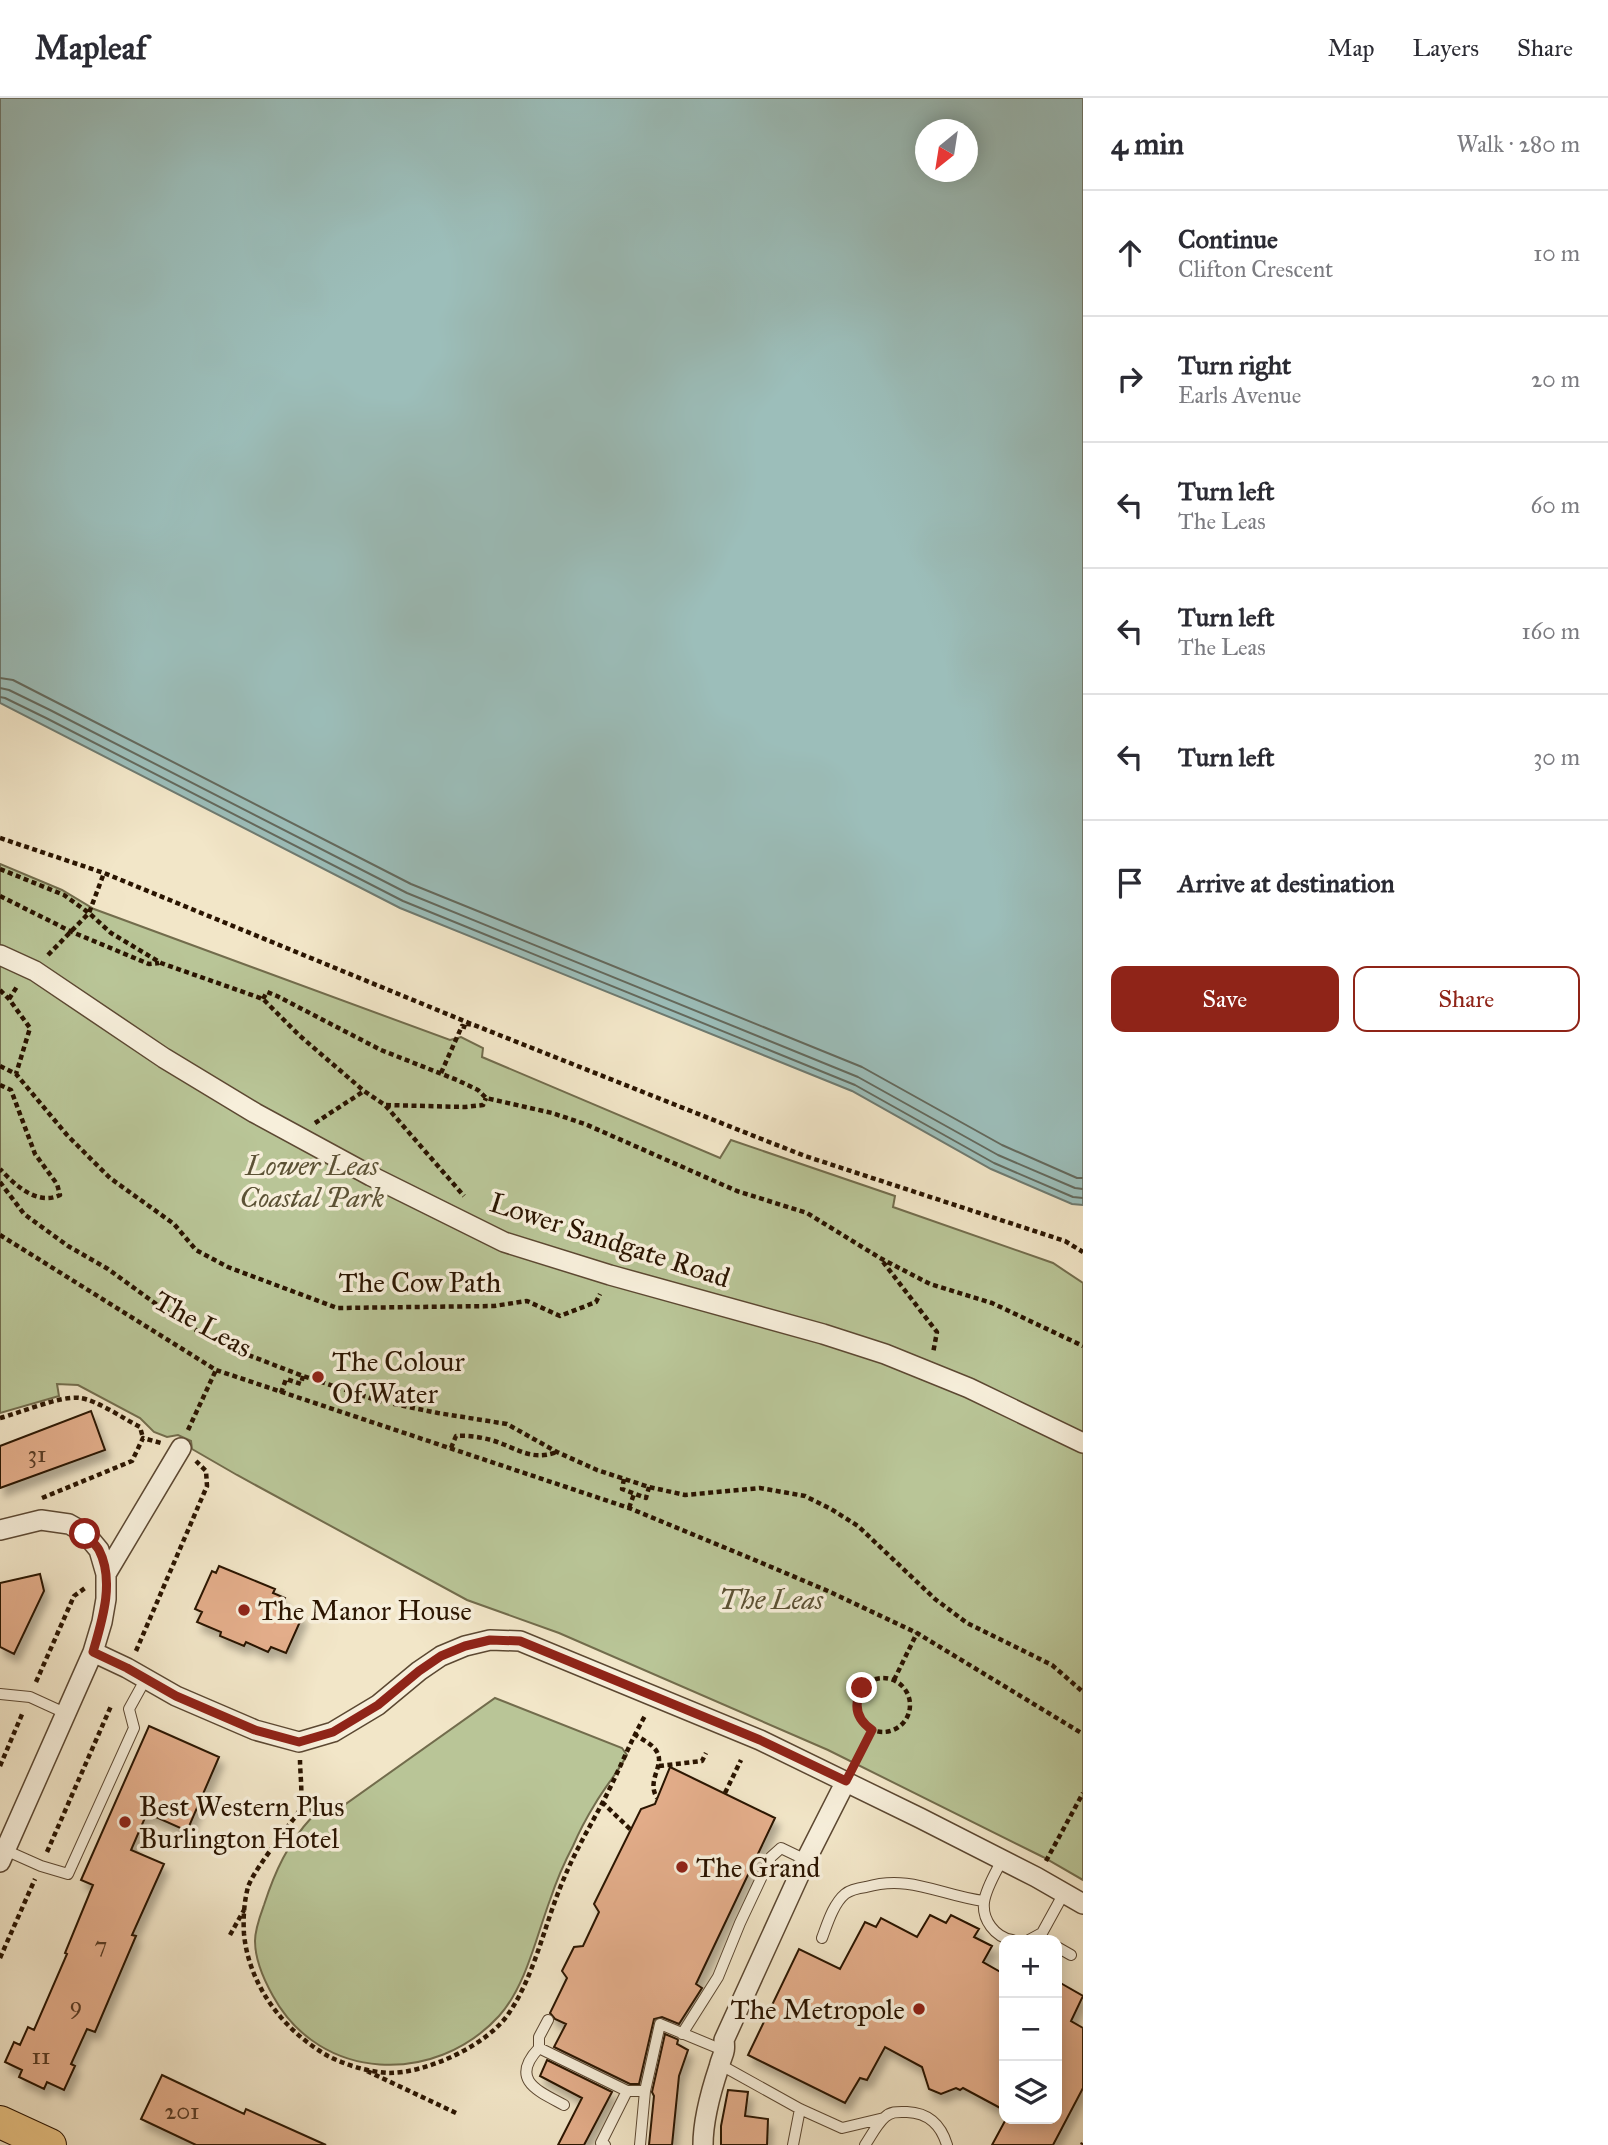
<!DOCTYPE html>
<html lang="en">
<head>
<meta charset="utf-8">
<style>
	:root { --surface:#fff; --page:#f2f2f3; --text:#2b2b33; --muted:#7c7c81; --line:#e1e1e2; --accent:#8f2418 }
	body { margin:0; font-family:"IM FELL Great Primer",serif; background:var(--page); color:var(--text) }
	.controls { position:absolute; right:21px; bottom:21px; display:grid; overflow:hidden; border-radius:14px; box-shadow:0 4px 18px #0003 }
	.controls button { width:63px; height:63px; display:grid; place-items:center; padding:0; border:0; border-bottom:2px solid var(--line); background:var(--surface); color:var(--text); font:35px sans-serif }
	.compass { position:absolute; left:915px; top:21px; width:63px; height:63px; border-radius:50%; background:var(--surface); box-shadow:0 4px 18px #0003; rotate:210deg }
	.stop { position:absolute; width:21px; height:21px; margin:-16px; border:5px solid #8f2418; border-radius:50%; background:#fff }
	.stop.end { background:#8f2418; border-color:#fff; box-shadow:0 2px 7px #0008 }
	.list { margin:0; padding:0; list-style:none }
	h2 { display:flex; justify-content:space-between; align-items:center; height:91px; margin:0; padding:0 28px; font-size:30px }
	h2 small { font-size:23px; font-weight:400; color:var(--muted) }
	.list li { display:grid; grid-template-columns:46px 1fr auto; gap:21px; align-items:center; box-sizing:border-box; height:126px; padding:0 28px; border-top:2px solid var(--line) }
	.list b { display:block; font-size:26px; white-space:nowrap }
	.list p { margin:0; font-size:23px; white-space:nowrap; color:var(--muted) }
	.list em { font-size:23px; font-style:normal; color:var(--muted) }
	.actions { display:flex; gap:14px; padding:21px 28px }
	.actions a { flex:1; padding:16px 0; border:2px solid var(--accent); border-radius:14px; text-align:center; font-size:24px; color:var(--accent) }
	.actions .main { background:var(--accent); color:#fff }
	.icon { flex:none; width:38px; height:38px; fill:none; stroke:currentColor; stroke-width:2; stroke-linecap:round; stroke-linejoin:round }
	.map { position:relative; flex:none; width:1083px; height:2047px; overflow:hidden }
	header { display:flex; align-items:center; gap:42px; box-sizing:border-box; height:98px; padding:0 35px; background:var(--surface); border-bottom:2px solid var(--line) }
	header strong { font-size:33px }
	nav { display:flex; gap:38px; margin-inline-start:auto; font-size:24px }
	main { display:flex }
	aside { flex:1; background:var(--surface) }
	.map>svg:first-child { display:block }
	.green { fill:#b9c597; stroke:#726c4c; stroke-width:2 }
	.water { fill:#9cbeba; stroke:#6e7a70; stroke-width:2; fill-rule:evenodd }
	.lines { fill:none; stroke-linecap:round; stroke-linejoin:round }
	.shore { stroke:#63695d; stroke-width:2 }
	.building { fill:#e3ad8a; stroke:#2a1400; stroke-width:2; filter:url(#shadow) }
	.service-casing { stroke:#5c4832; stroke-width:12 }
	.minor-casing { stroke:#5c4832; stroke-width:22 }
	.trunk-casing { stroke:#2a1400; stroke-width:34 }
	.path { stroke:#2a1400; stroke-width:4.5; stroke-dasharray:5 3.5; stroke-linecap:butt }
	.service { stroke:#f7efdb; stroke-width:10 }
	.minor { stroke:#f7efdb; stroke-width:19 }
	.trunk { stroke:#e9c384; stroke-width:32 }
	.route { stroke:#8f2418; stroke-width:9 }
	.poi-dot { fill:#8f2418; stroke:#f7efdb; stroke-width:2.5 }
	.labels { text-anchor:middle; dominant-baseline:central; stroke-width:7; stroke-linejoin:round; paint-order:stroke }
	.number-label { font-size:24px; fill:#583a22 }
	.park-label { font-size:28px; font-style:italic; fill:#5c5235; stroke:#f7efdb }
	.street-label { font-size:28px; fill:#2a1400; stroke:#f7efdb }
	.poi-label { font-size:28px; fill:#2a1400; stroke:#f7efdb; text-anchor:start }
</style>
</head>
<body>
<header>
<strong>Mapleaf</strong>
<nav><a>Map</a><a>Layers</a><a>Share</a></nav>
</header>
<main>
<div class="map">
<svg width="1083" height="2047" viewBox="0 0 1083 2047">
	<defs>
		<filter id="shadow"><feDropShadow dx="4.5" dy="8" stdDeviation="3.5" flood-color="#0004"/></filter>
	</defs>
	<rect width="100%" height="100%" fill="#f2e6c8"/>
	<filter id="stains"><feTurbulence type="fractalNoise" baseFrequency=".00286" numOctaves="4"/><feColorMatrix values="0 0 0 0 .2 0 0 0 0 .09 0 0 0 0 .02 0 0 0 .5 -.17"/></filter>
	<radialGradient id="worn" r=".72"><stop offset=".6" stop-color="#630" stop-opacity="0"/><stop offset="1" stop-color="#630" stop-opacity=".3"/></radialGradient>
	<path class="green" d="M 0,766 L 62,792 L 94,811 L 450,942 L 461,939 L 483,950 L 482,959 L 720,1060 L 731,1042 L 895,1098 L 893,1109 L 1053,1165 L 1083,1185 L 1083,1782 L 1043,1759 L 828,1652 L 559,1535 L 467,1502 L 237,1377 L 192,1351 L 191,1343 L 178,1337 L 167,1339 L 154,1334 L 140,1320 L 78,1287 L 57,1286 L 59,1298 L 0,1315 Z
		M 495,1600 L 622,1650 L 627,1657 C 618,1674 605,1689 595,1706 C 587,1719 579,1734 573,1748 C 564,1765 556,1784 550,1802 C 536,1839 526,1888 499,1918 C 435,1988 320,1984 273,1898 C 264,1882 255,1861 255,1843 C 255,1831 260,1818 264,1807 C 275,1773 288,1745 312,1719 L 309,1707 L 318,1701 L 319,1710 L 325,1715 L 340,1710 Z"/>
	<path class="water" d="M 0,0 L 1083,0 L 1083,1107 L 1072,1106 L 991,1071 L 852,993 L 400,810 L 0,605 ZM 926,32 L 968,32 L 968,74 L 926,74 Z"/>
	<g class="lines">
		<path class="shore" d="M 0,580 L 13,582 L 54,603 L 411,786 L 862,969 L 1002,1047 L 1077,1080 L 1083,1080
			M 0,590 L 9,592 L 50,612 L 407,795 L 858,979 L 998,1057 L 1075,1090 L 1083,1091
			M 0,599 L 5,600 L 46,620 L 403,803 L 855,987 L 994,1065 L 1073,1099 L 1083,1100"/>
	</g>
	<path class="building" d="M 91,1313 L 105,1352 L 0,1390 L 0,1348 Z
		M 219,1468 L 275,1491 L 273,1495 L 285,1500 L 282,1508 L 303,1517 L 286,1555 L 271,1549 L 268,1554 L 246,1544 L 244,1548 L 220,1538 L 221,1534 L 197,1524 L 202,1514 L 195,1511 L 212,1473 L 216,1475 Z
		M 40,1476 L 44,1493 L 14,1556 L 0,1549 L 0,1485 Z
		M 149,1628 L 219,1659 L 187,1733 L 147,1715 L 131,1752 L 164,1766 L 132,1837 L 136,1838 L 95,1934 L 87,1931 L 71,1966 L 75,1968 L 64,1992 L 47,1984 L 44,1991 L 19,1979 L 22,1972 L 5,1964 L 14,1944 L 20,1947 L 28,1929 L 34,1932 L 67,1856 L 65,1855 L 93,1787 L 81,1782 Z
		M 670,1669 L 775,1720 L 696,1886 L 702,1890 L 679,1926 L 662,1919 L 654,1921 L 639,1986 L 630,1986 L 554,1949 L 566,1926 L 555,1921 L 550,1915 L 567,1880 L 562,1873 L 574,1849 L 583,1848 L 599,1814 L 594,1806 L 641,1711 L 655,1706 Z
		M 930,1817 L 946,1825 L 951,1817 L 979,1831 L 974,1839 L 992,1848 L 983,1864 L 1004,1876 L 1004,2012 L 963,1990 L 960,1992 L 956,1990 L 941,1996 L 929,1991 L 922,1969 L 885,1949 L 867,1982 L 860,1980 L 845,2005 L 748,1957 L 799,1851 L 840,1871 L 865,1824 L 876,1829 L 881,1820 L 917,1839 Z
		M 1057,1883 L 1083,1898 L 1071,1923 L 1083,1930 L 1083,1990 L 1053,2047 L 992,2047 L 1006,2021 L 1057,2021 Z
		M 665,1936 L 677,1941 L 678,1942 L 677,1946 L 688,1952 L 679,1978 L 672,2047 L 649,2047 L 654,1998 L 652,1994 Z
		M 547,1962 L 612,1994 L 584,2047 L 558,2047 L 582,2000 L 540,1978 Z
		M 162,1977 L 244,2016 L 246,2011 L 326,2047 L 196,2047 L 141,2021 Z
		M 728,1992 L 748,1994 L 745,2018 L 768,2021 L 767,2047 L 721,2047 L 721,2028 Z"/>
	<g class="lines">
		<g class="service-casing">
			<path id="service" d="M 0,1596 L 30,1599 L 65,1615
				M 5,1752 L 41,1768 L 68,1776 L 134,1630 L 129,1611 L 145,1582
				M 1002,1762 C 996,1774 986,1790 984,1804 C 982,1822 995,1839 1012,1842
				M 822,1840 C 827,1827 833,1806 845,1796 C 850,1792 859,1790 866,1789 C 910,1776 942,1798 984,1803
				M 1029,1842 L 1042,1835 L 1064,1795
				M 1057,1849 L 1071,1857
				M 682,1936 L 718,1879 L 740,1825 L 771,1759 L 781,1750 L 806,1762
				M 539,1950 L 539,1939 L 548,1922
				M 719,1966 L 800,2011 L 842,2030 L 884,2020
				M 564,2007 C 538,1993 509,1982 539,1950 L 627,1993
				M 605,2047 L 601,2045 L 627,1993 L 645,1993
				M 640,2047 L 645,1993 L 660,1926 L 725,1953
				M 793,2047 L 800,2011
				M 865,2047 C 871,2038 877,2026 885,2019 C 892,2013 898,2014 907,2014 C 929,2015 941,2027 947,2047"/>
		</g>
		<g class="minor-casing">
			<path id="minor" d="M 0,857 L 35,873 L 164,960 L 255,1015 L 371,1078 L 504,1144 L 610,1177 L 823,1236 L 885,1256 L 969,1290 L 1083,1345
				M 0,1432 L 41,1422 L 69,1426 L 85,1435 L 99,1452 L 106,1476
				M 93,1554 L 127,1570 L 176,1598 L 255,1632 L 299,1644 L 333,1634 L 378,1607 L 419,1573 L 441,1558 L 465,1548 L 490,1542 L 520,1543 L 760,1642 L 920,1720 L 1036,1779 L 1083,1806
				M 0,1764 L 93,1554 L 102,1524 L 106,1501 L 106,1476 L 181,1350
				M 703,2047 C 703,2021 711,1993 719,1969 C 722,1956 726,1956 724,1942 L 806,1762 L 846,1683"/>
		</g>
		<g class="trunk-casing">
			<path id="trunk" d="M 0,2024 L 50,2047"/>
		</g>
		<path class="path" d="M 0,740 L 104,775 L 469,925 L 759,1040 L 805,1058 L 1065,1143 L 1083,1154
			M 0,771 L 64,797 L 89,815 L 111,835 L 161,865 L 263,901 L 300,938 L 364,993 L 385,1007 L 464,1098
			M 0,798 L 72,834 L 149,866 L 159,865
			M 48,857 L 89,815 L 104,775
			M 0,892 L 9,901 L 30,930 L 16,976
			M 9,901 L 18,887
			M 263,901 L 267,894 L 277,898 L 381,952 L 457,982 L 478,992 L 486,1000 L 552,1015 L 585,1026 L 737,1093 L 807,1115 L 880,1160 L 930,1186 L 992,1205 L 1083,1248
			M 0,968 L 16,976 L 67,1037 L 110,1080 L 174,1126 L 196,1152 L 228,1169 L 337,1210 L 494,1208 L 527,1203 L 560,1218 L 596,1204 L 600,1196
			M 441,975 L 462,928 L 468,930 L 469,925
			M 0,987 L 11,992 L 35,1056 L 57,1086 L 60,1097 C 37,1108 15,1087 0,1071
			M 386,1007 L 465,1009 L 483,1007 L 486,1000
			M 315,1025 L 364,993
			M 0,1084 L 24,1116 L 68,1148 L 108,1171 L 167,1214 L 209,1240 L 235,1252 L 303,1278 L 379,1303 L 438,1315 L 507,1326 L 557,1354 L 597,1372 L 649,1389 L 685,1397 L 760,1390 L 805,1398 L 831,1411 L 858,1428 L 935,1501 L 967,1525 L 1052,1567 L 1083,1594
			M 0,1137 L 216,1272 L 629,1410 L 750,1460 L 828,1493 L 917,1535 L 1083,1636
			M 883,1164 L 937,1234 L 933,1255
			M 281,1295 L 286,1281 L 301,1286 L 303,1278
			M 0,1320 C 20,1315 61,1297 80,1300 C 97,1302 124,1321 140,1329 L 143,1340
			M 188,1332 L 216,1272
			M 451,1350 L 456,1338 C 468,1337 480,1339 491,1342 C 516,1349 530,1364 557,1354
			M 624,1381 L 622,1391 L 646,1400 L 649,1389
			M 42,1400 L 132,1363 L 143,1340 L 161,1345
			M 629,1410 L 634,1396
			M 136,1553 L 207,1388 L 206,1373 L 196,1363
			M856 1607a27 27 0 1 1 54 0a27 27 0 1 1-54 0Z
			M 894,1582 L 917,1535
			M 36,1584 L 74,1498 L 85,1490
			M 634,1636 C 641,1641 653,1646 657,1654 C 665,1668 646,1682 657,1700
			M 300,1662 C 300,1675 303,1697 300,1710 C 298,1717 290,1725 285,1732 C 276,1745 252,1776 248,1789 C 244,1804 243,1821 244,1836 C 249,1888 284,1933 328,1958 C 346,1967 368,1974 389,1975 C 427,1975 488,1947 509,1915 C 536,1875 545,1823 565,1778 C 577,1749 594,1722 608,1694 C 621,1668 631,1642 645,1618
			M 855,1666 L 872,1632
			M 0,1668 L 23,1614
			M 659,1668 L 702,1663 L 706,1655
			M 725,1695 L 741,1662
			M 602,1704 L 631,1732
			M 47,1754 L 111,1608
			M 1046,1763 L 1083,1695
			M 230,1837 L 244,1812
			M 0,1860 L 35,1781
			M 367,1973 L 456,2015
			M 1082,2047 L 1083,2045"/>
		<use href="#service" class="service"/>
		<use href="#minor" class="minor"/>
		<use href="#trunk" class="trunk"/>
	</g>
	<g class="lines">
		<path class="route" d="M 85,1436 C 89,1441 96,1446 99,1452 C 115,1483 102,1523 93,1554 L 127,1570 L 176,1598 L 255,1632 L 299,1644 L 333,1634 L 378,1607 L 419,1573 L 441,1558 L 465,1548 L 490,1542 L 520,1543 L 760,1642 L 846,1683 L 872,1632 C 856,1621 853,1607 862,1590"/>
	</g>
	<g class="poi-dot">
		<circle cx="318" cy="1279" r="7"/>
		<circle cx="244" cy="1512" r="7"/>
		<circle cx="125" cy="1724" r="7"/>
		<circle cx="682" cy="1769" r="7"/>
		<circle cx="919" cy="1911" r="7"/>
	</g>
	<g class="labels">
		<g class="number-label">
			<text x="37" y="1356">31</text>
			<text x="101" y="1847">7</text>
			<text x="76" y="1907">9</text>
			<text x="41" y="1958">11</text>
			<text x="182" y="2013">201</text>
		</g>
		<g class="park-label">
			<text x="312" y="1067">Lower Leas<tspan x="312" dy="32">Coastal Park</tspan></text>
			<text x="771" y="1501">The Leas</text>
		</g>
		<g class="street-label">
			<text transform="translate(610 1142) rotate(18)">Lower Sandgate Road</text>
			<text x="420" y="1184">The Cow Path</text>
			<text transform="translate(203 1226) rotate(29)">The Leas</text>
		</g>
		<g class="poi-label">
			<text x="332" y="1263">The Colour<tspan x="332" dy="32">Of Water</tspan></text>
			<text x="258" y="1512">The Manor House</text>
			<text x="139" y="1708">Best Western Plus<tspan x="139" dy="32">Burlington Hotel</tspan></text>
			<text x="696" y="1769">The Grand</text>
			<text x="905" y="1911" text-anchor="end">The Metropole</text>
		</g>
	</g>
	<rect width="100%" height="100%" filter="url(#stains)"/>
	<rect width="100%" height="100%" fill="url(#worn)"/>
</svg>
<div class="controls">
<button>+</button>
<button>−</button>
<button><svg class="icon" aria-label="layers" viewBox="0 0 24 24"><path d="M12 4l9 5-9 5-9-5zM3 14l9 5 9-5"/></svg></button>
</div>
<svg class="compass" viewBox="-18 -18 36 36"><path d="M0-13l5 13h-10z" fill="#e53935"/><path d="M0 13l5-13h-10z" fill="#7c7c81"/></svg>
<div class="stop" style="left:85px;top:1436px"></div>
<div class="stop end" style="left:862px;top:1590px"></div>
</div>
<aside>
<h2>4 min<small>Walk · 280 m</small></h2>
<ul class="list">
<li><svg class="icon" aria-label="ahead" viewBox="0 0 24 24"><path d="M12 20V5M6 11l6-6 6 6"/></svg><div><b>Continue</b><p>Clifton Crescent</p></div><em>10 m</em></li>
<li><svg class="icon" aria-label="right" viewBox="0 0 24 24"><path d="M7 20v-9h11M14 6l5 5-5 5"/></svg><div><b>Turn right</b><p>Earls Avenue</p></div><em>20 m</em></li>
<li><svg class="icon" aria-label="left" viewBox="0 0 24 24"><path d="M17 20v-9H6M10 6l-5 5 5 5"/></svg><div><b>Turn left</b><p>The Leas</p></div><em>60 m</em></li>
<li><svg class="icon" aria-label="left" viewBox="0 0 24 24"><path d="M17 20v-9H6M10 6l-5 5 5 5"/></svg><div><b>Turn left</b><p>The Leas</p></div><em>160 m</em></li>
<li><svg class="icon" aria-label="left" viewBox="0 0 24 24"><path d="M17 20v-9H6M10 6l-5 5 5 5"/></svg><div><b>Turn left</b></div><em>30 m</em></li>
<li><svg class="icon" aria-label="arrive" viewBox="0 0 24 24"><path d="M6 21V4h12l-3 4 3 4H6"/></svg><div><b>Arrive at destination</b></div></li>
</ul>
<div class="actions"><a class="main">Save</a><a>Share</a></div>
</aside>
</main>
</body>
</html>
